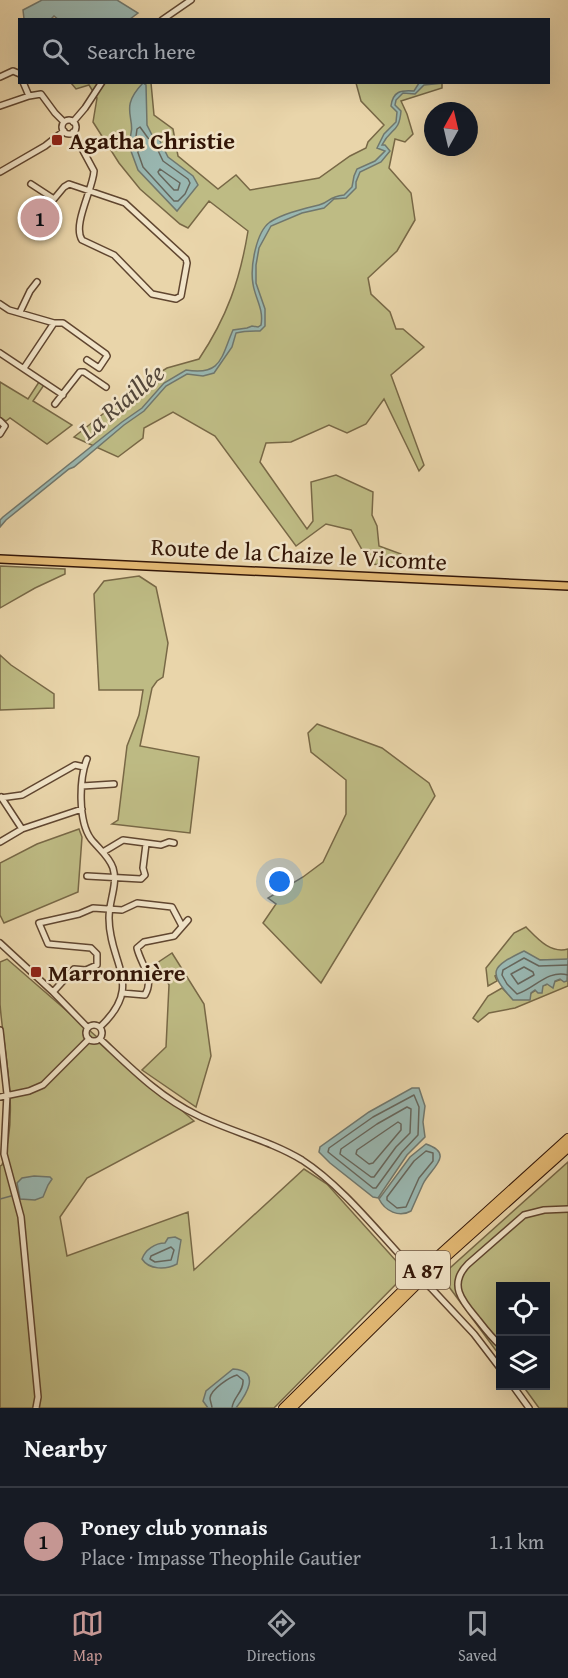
<!DOCTYPE html>
<html lang="en">
<head>
<meta charset="utf-8">
<style>
	:root { --surface:#171b24; --page:#20242c; --text:#f1f3f6; --muted:#9ea1a6; --line:#363941; --accent:#c59692 }
	body { margin:0; font-family:"Gentium Book Plus",serif; background:var(--page); color:var(--text) }
	.controls { position:absolute; right:18px; bottom:18px; display:grid; overflow:hidden; border-radius:0px; box-shadow:0 6px 24px #0002 }
	.controls button { width:54px; height:54px; display:grid; place-items:center; padding:0; border:0; border-bottom:2px solid var(--line); background:var(--surface); color:var(--text); font:30px sans-serif }
	.compass { position:absolute; left:424px; top:102px; width:54px; height:54px; border-radius:50%; background:var(--surface); box-shadow:0 6px 24px #0002; rotate:8deg }
	.you { position:absolute; left:280px; top:882px; width:21px; height:21px; margin:-15px; border:4px solid #fff; border-radius:50%; background:#1a73e8; box-shadow:0 0 0 9px #1a73e833 }
	.badge { display:grid; place-items:center; width:39px; height:39px; border-radius:50%; background:var(--accent); color:#111; font-size:20px; font-weight:700 }
	.pin { position:absolute; translate:-50% -50%; border:3px solid #fff; box-shadow:0 2px 6px #0006 }
	.list { margin:0; padding:0; list-style:none }
	h2 { display:flex; justify-content:space-between; align-items:center; height:78px; margin:0; padding:0 24px; font-size:26px }
	h2 small { font-size:20px; font-weight:400; color:var(--muted) }
	.list li { display:grid; grid-template-columns:39px 1fr auto; gap:18px; align-items:center; box-sizing:border-box; height:108px; padding:0 24px; border-top:2px solid var(--line) }
	.list b { display:block; font-size:22px; white-space:nowrap }
	.list p { margin:0; font-size:20px; white-space:nowrap; color:var(--muted) }
	.list em { font-size:20px; font-style:normal; color:var(--muted) }
	.icon { flex:none; width:33px; height:33px; fill:none; stroke:currentColor; stroke-width:2; stroke-linecap:round; stroke-linejoin:round }
	.map { position:relative; flex:none; width:568px; height:1408px; overflow:hidden }
	.search { position:absolute; background:var(--surface); box-shadow:0 6px 24px #0002; left:18px; right:18px; top:18px; height:66px; display:flex; align-items:center; gap:15px; box-sizing:border-box; padding:0 21px; border-radius:0px; color:var(--muted); font-size:22px }
	.sheet { height:186px; background:var(--surface) }
	nav { display:flex; justify-content:space-around; align-items:center; box-sizing:border-box; height:84px; border-top:2px solid var(--line); background:var(--surface); font-size:16px; color:var(--muted) }
	nav a { display:grid; justify-items:center; gap:3px }
	nav .on { color:var(--accent) }
	.map>svg:first-child { display:block }
	.green { fill:#bebb84; stroke:#786846; stroke-width:1.5 }
	.water { fill:#99b7b1; stroke:#70776d; stroke-width:1.5 }
	.lines { fill:none; stroke-linecap:round; stroke-linejoin:round }
	.shore { stroke:#66665c; stroke-width:1.5 }
	.stream { stroke:#70776d; stroke-width:1.5 }
	.minor-casing { stroke:#604630; stroke-width:8 }
	.major-casing { stroke:#331607; stroke-width:10 }
	.highway-casing { stroke:#331607; stroke-width:10 }
	.minor { stroke:#f1e4c8; stroke-width:5 }
	.major { stroke:#e4ba75; stroke-width:7 }
	.highway { stroke:#e4ba75; stroke-width:8 }
	.minor-bridge-casing { stroke:#604630; stroke-width:8; stroke-linecap:butt }
	.minor-bridge { stroke:#f1e4c8; stroke-width:5 }
	.poi-dot { fill:#8f2418; stroke:#f1e4c8; stroke-width:2 }
	.labels { text-anchor:middle; dominant-baseline:central; stroke-width:5; stroke-linejoin:round; paint-order:stroke }
	.shield { fill:#f1e4c8; stroke:#6c5441; stroke-width:1.5 }
	.shield-label { font-size:22px; font-weight:bold; fill:#331607 }
	.poi-label { font-size:24px; font-weight:bold; fill:#331607; stroke:#f1e4c8; text-anchor:start }
	.street-label { font-size:24px; fill:#331607; stroke:#f1e4c8 }
	.water-label { font-size:26px; font-style:italic; fill:#52463a; stroke:#f1e4c8 }
</style>
</head>
<body>
<div class="map">
<svg width="568" height="1408" viewBox="0 0 568 1408">
	<rect width="100%" height="100%" fill="#e9d5aa"/>
	<filter id="stains"><feTurbulence type="fractalNoise" baseFrequency=".00333" numOctaves="4"/><feColorMatrix values="0 0 0 0 .2 0 0 0 0 .09 0 0 0 0 .02 0 0 0 .5 -.17"/></filter>
	<radialGradient id="worn" r=".72"><stop offset=".6" stop-color="#630" stop-opacity="0"/><stop offset="1" stop-color="#630" stop-opacity=".3"/></radialGradient>
	<path class="green" d="M 71,83 L 151,83 L 154,115 L 173,129 L 178,156 L 218,189 L 236,175 L 250,190 L 319,178 L 350,156 L 366,148 L 368,142 L 384,125 L 361,101 L 356,83 L 442,83 L 442,88 L 401,101 L 407,114 L 413,134 L 405,142 L 395,139 L 389,168 L 411,193 L 415,220 L 397,251 L 368,278 L 371,294 L 390,312 L 396,329 L 403,329 L 424,347 L 391,375 L 424,465 L 419,471 L 384,399 L 366,424 L 347,433 L 329,425 L 291,442 L 266,443 L 260,462 L 307,529 L 313,521 L 311,482 L 336,475 L 373,492 L 372,515 L 377,526 L 379,546 L 401,554 L 400,566 L 370,564 L 351,530 L 326,524 L 296,546 L 215,436 L 173,412 L 144,428 L 143,438 L 118,457 L 74,437 L 138,386 L 167,368 L 199,359 C 227,317 240,280 248,231 L 209,201 L 188,228 L 180,224 L 140,189 L 119,163 L 93,122 L 97,98 L 89,85 L 76,89 Z
		M 0,382 L 28,399 L 39,382 L 44,385 L 33,401 L 72,425 L 47,444 L 10,418 L 6,421 L 0,417 Z
		M 0,566 L 65,569 L 65,574 L 35,588 L 0,608 Z
		M 139,576 L 156,587 L 168,643 L 163,677 L 157,681 L 152,688 L 140,746 L 199,757 L 190,833 L 112,824 L 118,820 L 127,746 L 139,715 L 143,690 L 99,690 L 94,594 L 104,581 Z
		M 0,655 L 11,665 L 54,694 L 54,708 L 0,710 Z
		M 317,724 L 382,748 L 429,783 L 435,796 L 321,983 L 263,923 L 276,904 L 268,898 L 303,877 L 323,862 L 346,814 L 346,780 L 311,752 L 308,733 Z
		M 79,829 L 82,837 L 78,892 L 4,923 L 0,915 L 0,863 L 37,844 Z
		M 526,927 C 537,938 550,954 568,949 L 568,960 L 540,960 L 495,976 L 497,981 L 488,986 L 486,968 L 514,933 Z
		M 172,953 L 204,1004 L 211,1056 L 196,1107 L 142,1070 L 166,1047 L 169,985 L 157,963 Z
		M 7,959 L 194,1121 L 87,1178 L 60,1217 L 67,1256 L 188,1212 L 194,1270 L 304,1169 L 327,1184 L 407,1273 L 274,1408 L 0,1408 L 0,1166 L 2,1165 C 20,1113 4,1057 0,1004 C 0,990 0,976 0,962 Z
		M 568,977 L 568,986 L 515,1008 L 489,1013 L 478,1022 L 473,1018 L 488,996 L 502,988 L 513,999 L 524,998 L 542,986 Z
		M 568,1162 L 568,1408 L 539,1408 L 523,1386 L 546,1386 L 546,1286 L 500,1286 L 500,1356 L 441,1276 Z"/>
	<path class="water" d="M 42,0 L 117,0 L 138,13 L 130,19 L 59,20 L 54,16 L 51,19 L 24,19 L 23,10 Z
		M 143,83 L 146,85 L 147,125 L 152,135 L 157,135 L 168,157 L 193,176 L 198,185 L 177,211 L 138,170 L 128,143 C 140,118 116,111 143,83 Z
		M 419,83 L 444,83 L 424,85 L 415,94 L 403,93 L 396,100 L 395,105 L 401,111 C 399,134 391,127 382,145 L 385,145 L 390,151 L 381,162 L 360,172 L 356,182 L 356,188 L 346,198 L 334,199 L 324,208 L 302,213 L 271,226 L 259,248 L 256,265 L 256,283 L 265,309 L 265,326 L 260,331 C 252,331 244,331 236,333 L 232,347 L 214,373 L 203,376 L 187,374 L 166,386 L 144,411 L 124,425 L 74,467 L 69,469 L 6,520 L 0,527 L 0,520 L 3,517 L 122,422 L 142,408 L 164,383 L 186,370 C 222,376 221,357 233,330 L 247,328 L 252,326 L 258,327 L 261,325 C 264,309 255,298 253,284 C 250,267 256,232 270,222 C 284,213 303,209 319,205 C 331,202 327,197 344,195 L 352,187 L 354,176 L 357,169 L 375,161 L 385,151 L 377,148 L 384,134 L 396,122 L 397,112 L 391,106 C 393,91 401,90 414,91 Z
		M 524,951 L 540,960 L 568,959 L 567,981 L 564,982 L 560,979 L 555,981 L 553,988 L 547,984 L 543,986 L 542,993 L 538,993 L 535,990 L 531,993 L 530,1000 L 513,1000 C 487,971 491,967 524,951 Z
		M 412,1088 L 419,1088 L 425,1106 L 423,1122 L 425,1137 L 407,1155 L 378,1198 L 373,1197 L 330,1163 L 319,1152 L 320,1147 L 369,1112 Z
		M 426,1144 C 456,1154 430,1169 423,1184 C 419,1193 415,1202 411,1211 C 399,1218 385,1211 379,1199 L 410,1157 Z
		M 34,1176 L 50,1177 L 52,1179 L 48,1185 L 43,1197 L 35,1200 L 20,1199 L 17,1183 L 22,1178 Z
		M 175,1237 L 181,1240 L 177,1264 C 166,1270 149,1270 142,1259 C 145,1250 155,1243 165,1243 L 168,1238 Z
		M 233,1369 C 262,1371 246,1395 236,1408 L 208,1408 L 203,1401 L 206,1391 Z"/>
	<g class="lines">
		<path class="shore" d="M 140,127 L 148,138 L 154,142 L 163,161 L 188,179 L 190,183 L 185,194 L 178,201 L 174,201 L 143,167 L 135,144 L 137,129 Z
			M 160,169 L 180,183 L 178,190 L 174,190 L 159,174 L 158,172 Z
			M 568,965 L 539,966 L 524,958 L 503,970 L 502,975 L 507,984 L 517,994 C 534,989 548,969 568,975
			M 524,967 L 533,972 L 534,975 L 518,984 L 511,974 Z
			M 414,1095 L 419,1107 L 418,1135 L 402,1152 L 376,1188 L 373,1188 L 328,1152 L 329,1148 L 373,1117 Z
			M 407,1107 L 411,1109 L 410,1133 L 396,1147 L 374,1177 L 371,1177 L 340,1154 L 341,1149 L 377,1124 Z
			M 398,1122 L 401,1124 L 401,1130 L 373,1163 L 369,1164 L 356,1154 L 357,1150 Z
			M 426,1151 L 433,1153 L 433,1161 L 419,1178 L 406,1207 L 397,1208 L 387,1200 L 387,1197 L 414,1161 Z
			M 171,1247 L 174,1250 L 171,1260 L 155,1262 L 150,1259 L 151,1256 Z
			M 212,1408 C 212,1405 210,1401 210,1398 C 211,1389 230,1377 237,1375 L 243,1380 C 244,1392 233,1397 232,1408"/>
		<path class="stream" d="M 0,1199 L 11,1196"/>
		<g class="minor-casing">
			<path id="minor" d="M 162,20 L 191,0
				M 0,77 L 13,71 L 20,74
				M 23,82 L 29,96
				M 0,106 L 29,96 L 41,94 L 55,113 L 64,122
				M62 127a7 7 0 1 1 14 0a7 7 0 1 1-14 0Z
				M 73,122 L 85,108 L 102,82
				M 0,172 L 45,146 L 64,131
				M 31,184 L 54,199 L 64,187 L 69,184 L 125,203 L 186,259 L 187,263 L 181,296 L 176,299 L 152,294 L 114,255 L 82,240 C 72,225 93,189 94,171 L 73,132
				M 0,304 L 9,310 L 54,323 L 24,368
				M 20,312 L 30,291 L 37,282
				M 54,323 L 63,323 L 106,354 L 107,356 L 99,368 L 87,360
				M 0,353 L 63,395
				M 55,404 L 80,372 L 84,372 L 106,387
				M 0,421 L 5,426 L 0,434
				M 87,759 C 79,779 78,821 91,839 C 99,849 109,856 113,868 C 118,885 109,900 109,918 C 109,964 145,985 100,1027
				M 82,786 L 114,784
				M 1,797 L 22,829
				M 0,798 L 22,795 L 75,765 L 84,767
				M 0,842 L 22,829 L 82,809
				M 103,852 L 123,840 L 161,845 L 169,842 L 174,843
				M 87,876 L 141,879 L 145,875 L 143,868 L 146,844
				M 0,943 L 53,992 L 88,1028
				M 53,992 L 74,969 L 86,970 L 97,965 L 97,954 L 91,948 L 48,944 L 39,923 L 79,914 L 93,908 L 122,910 L 137,903 L 172,907 L 182,926
				M 122,993 L 145,995 C 155,978 141,965 137,948 L 144,942 L 174,936 L 188,920
				M86 1033a8 8 0 1 1 16 0a8 8 0 1 1-16 0Z
				M 0,1030 L 7,1094 L 4,1154 L 21,1217 L 38,1397 L 36,1408
				M 100,1039 C 130,1067 159,1097 197,1115 C 231,1132 269,1140 302,1160 C 341,1185 378,1232 410,1266
				M 0,1097 L 29,1091 L 43,1085 L 89,1039
				M 431,1288 L 474,1334 L 500,1368
				M 500,1345 C 492,1338 485,1329 478,1320 C 463,1302 447,1285 468,1264 L 524,1215 L 544,1210 L 568,1209
				M 513,1386 L 529,1408"/>
		</g>
		<g class="major-casing">
			<path id="major" d="M 0,559 L 568,586"/>
		</g>
		<g class="highway-casing">
			<path id="highway" d="M 283,1408 L 431,1262 L 568,1138
				M 292,1408 L 435,1267 L 568,1148"/>
		</g>
		<use href="#minor" class="minor"/>
		<use href="#major" class="major"/>
		<use href="#highway" class="highway"/>
		<g class="minor-bridge-casing">
			<path id="minor-bridge" d="M 410,1266 L 431,1288"/>
		</g>
		<use href="#minor-bridge" class="minor-bridge"/>
	</g>
	<g class="poi-dot">
		<rect x="51" y="134" width="12" height="12" rx="3"/>
		<rect x="30" y="966" width="12" height="12" rx="3"/>
	</g>
	<g class="labels">
		<rect class="shield" x="396" y="1251" width="54" height="38" rx="4.5"/>
		<g class="shield-label">
			<text x="423" y="1270">A 87</text>
		</g>
		<g class="poi-label">
			<text x="69" y="140">Agatha Christie</text>
			<text x="48" y="972">Marronnière</text>
		</g>
		<g class="street-label">
			<text transform="translate(299 554) rotate(3)">Route de la Chaize le Vicomte</text>
		</g>
		<g class="water-label">
			<text transform="translate(121 401) rotate(-40)">La Riaillée</text>
		</g>
	</g>
	<rect width="100%" height="100%" filter="url(#stains)"/>
	<rect width="100%" height="100%" fill="url(#worn)"/>
</svg>
<div class="controls">
<button><svg class="icon" aria-label="locate" viewBox="0 0 24 24"><circle cx="12" cy="12" r="6"/><path d="M12 2v4M12 18v4M2 12h4M18 12h4"/></svg></button>
<button><svg class="icon" aria-label="layers" viewBox="0 0 24 24"><path d="M12 4l9 5-9 5-9-5zM3 14l9 5 9-5"/></svg></button>
</div>
<svg class="compass" viewBox="-18 -18 36 36"><path d="M0-13l5 13h-10z" fill="#e53935"/><path d="M0 13l5-13h-10z" fill="#9ea1a6"/></svg>
<div class="you"></div>
<div class="pin badge" style="left:40px;top:218px">1</div>
<div class="search"><svg class="icon" aria-label="search" viewBox="0 0 24 24"><circle cx="10" cy="10" r="6"/><path d="M15 15l6 6"/></svg>Search here</div>
</div>
<section class="sheet">
<h2>Nearby<small></small></h2>
<ul class="list">
<li><span class="badge">1</span><div><b>Poney club yonnais</b><p>Place · Impasse Theophile Gautier</p></div><em>1.1 km</em></li>
</ul>
</section>
<nav>
<a class="on"><svg class="icon" aria-label="map" viewBox="0 0 24 24"><path d="M3 6l6-2 6 2 6-2v14l-6 2-6-2-6 2zM9 4v14M15 6v14"/></svg>Map</a>
<a><svg class="icon" aria-label="directions" viewBox="0 0 24 24"><path d="M12 3l9 9-9 9-9-9zM9 14v-3h6M13 9l2 2-2 2"/></svg>Directions</a>
<a><svg class="icon" aria-label="saved" viewBox="0 0 24 24"><path d="M7 4h10v16l-5-4-5 4z"/></svg>Saved</a>
</nav>
</body>
</html>
